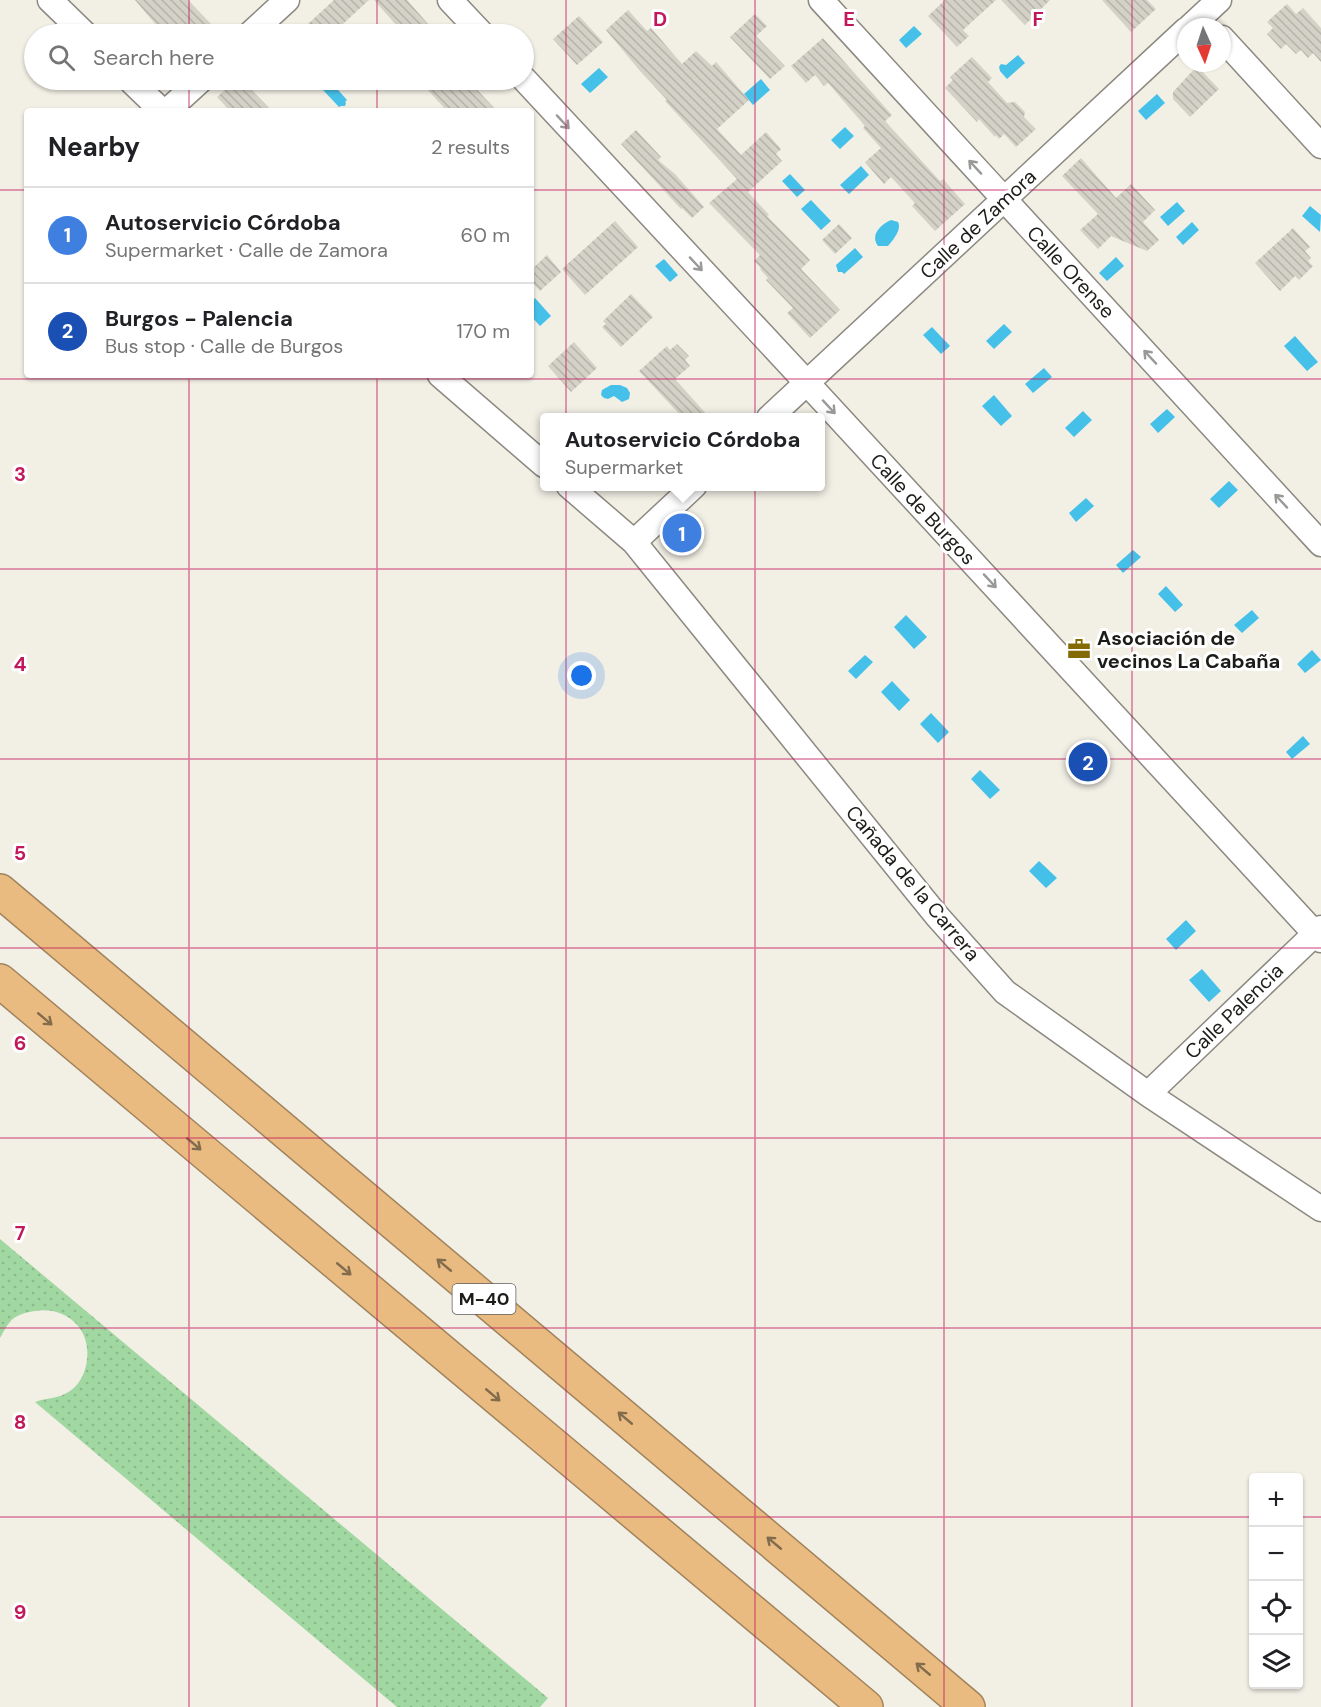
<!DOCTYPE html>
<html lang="en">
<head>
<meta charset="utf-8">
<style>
	:root { --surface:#fff; --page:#f6f6f6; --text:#202124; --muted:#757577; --line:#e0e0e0; --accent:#846a05 }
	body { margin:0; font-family:"DM Sans",sans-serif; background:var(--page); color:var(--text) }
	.controls { position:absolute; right:18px; bottom:18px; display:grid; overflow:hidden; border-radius:6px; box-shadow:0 2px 4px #0004 }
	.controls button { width:54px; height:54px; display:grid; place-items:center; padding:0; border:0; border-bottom:2px solid var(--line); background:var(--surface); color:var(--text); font:30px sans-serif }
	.compass { position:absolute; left:1177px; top:18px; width:54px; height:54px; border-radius:50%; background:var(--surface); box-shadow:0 2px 4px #0004; rotate:177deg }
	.you { position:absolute; left:582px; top:676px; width:21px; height:21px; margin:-15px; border:4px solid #fff; border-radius:50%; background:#1a73e8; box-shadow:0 0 0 9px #1a73e833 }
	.badge { display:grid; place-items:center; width:39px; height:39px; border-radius:50%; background:var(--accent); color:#fff; font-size:20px; font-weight:700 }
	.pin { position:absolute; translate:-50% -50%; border:3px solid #fff; box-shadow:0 2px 6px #0006 }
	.popup { position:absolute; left:540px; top:413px; width:285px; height:78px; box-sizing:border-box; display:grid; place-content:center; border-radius:6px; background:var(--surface); filter:drop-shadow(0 2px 4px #0005); font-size:20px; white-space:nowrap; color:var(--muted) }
	.popup b { font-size:22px; color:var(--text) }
	.popup::after { content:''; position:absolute; left:50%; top:100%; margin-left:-12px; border:12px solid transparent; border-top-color:var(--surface) }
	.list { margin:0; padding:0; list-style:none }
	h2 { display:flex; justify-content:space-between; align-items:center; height:78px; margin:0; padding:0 24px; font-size:26px }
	h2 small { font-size:20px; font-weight:400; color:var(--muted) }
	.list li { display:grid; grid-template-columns:39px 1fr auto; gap:18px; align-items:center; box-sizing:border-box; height:96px; padding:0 24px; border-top:2px solid var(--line) }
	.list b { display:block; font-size:22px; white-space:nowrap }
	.list p { margin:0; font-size:20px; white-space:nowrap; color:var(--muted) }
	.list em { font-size:20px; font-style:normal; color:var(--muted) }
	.icon { flex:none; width:33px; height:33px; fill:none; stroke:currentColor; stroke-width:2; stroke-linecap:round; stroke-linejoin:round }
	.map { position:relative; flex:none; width:1321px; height:1707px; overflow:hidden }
	.search { position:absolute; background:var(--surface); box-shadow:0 2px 4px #0004; left:24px; top:24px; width:510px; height:66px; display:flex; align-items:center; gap:15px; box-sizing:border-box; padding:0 21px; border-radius:33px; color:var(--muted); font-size:22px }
	.panel { position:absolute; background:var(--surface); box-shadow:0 2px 4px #0004; left:24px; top:108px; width:510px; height:270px; border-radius:6px }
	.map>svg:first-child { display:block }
	.grass { fill:url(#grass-dots) }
	.water { fill:#45c1e9 }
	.building { fill:url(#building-back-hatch) }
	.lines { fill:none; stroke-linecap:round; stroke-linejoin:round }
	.minor-casing { stroke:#8b8980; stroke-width:27 }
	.highway-casing { stroke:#a1835c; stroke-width:36 }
	.minor { stroke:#fff; stroke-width:24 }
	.highway { stroke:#e9bb81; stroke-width:33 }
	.oneway { stroke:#999997 }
	.oneway2 { stroke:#826c4c }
	.grid { fill:none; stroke:#c2185b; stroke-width:1.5; stroke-opacity:0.55 }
	.labels { text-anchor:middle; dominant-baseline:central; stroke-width:6; stroke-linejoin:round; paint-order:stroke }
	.shield { fill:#fff; stroke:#60605d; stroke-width:1.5 }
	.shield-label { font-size:18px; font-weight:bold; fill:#1c1c18 }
	.street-label { font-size:20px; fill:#1c1c18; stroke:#fff }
	.poi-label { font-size:20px; font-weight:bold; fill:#1c1c18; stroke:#fff; text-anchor:start }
	.grid-label { font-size:20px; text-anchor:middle; font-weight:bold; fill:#c2185b; stroke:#fff; stroke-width:6; stroke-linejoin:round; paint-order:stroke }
</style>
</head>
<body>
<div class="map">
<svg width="1321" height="1707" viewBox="0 0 1321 1707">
	<defs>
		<pattern id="grass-dots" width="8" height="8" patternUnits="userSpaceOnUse" patternTransform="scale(1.5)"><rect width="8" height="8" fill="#a1d8a2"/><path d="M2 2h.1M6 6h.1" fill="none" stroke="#8ab98b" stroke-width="1.8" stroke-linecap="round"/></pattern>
		<pattern id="building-back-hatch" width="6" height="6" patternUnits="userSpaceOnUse" patternTransform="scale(1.5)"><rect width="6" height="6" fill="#d4d1c7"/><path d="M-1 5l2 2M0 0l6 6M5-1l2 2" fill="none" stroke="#b5b3aa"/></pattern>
	</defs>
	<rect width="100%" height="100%" fill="#f2efe5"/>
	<path class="grass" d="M 0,1239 L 548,1698 L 540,1707 L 397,1707 L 35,1402 C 47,1397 57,1400 70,1391 C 80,1384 86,1372 87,1359 C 91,1328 65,1306 35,1311 C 27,1312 15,1315 10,1322 C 6,1326 3,1333 0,1338 Z"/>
	<path class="water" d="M 914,26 L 922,34 L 906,48 L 899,40 Z
		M 1018,55 L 1025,63 L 1007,79 L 1000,71 L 999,67 L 1001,64 L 1006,65 Z
		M 599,68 L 608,77 L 590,93 L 581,84 Z
		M 761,79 L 770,90 L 753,105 L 744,94 Z
		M 331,82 L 347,100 L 345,102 L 346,103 L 345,106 L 341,106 L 339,107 L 323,90 Z
		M 1157,94 L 1165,103 L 1146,120 L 1138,111 Z
		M 845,127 L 854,136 L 840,149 L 831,140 Z
		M 861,166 L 869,175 L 849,194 L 840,185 Z
		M 790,174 L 805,190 L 797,197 L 782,181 Z
		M 811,200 L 831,221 L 821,230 L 801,209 Z
		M 1177,202 L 1185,211 L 1168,226 L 1160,217 Z
		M 1310,206 L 1321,215 L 1320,232 L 1302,216 Z
		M 891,220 L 898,222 C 902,230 893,240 888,246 L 878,246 C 870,235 880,225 891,220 Z
		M 1192,222 L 1199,230 L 1183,245 L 1176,237 Z
		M 855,248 L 863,257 L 844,274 L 842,272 L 838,272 L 836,265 Z
		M 1116,257 L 1124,266 L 1107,281 L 1099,273 Z
		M 664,259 L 678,275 L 670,282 L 655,266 Z
		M 535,298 L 551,316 L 540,326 L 531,316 L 531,302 Z
		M 1004,324 L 1012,332 L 994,349 L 986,341 Z
		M 932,327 L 950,346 L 941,354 L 923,335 Z
		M 1295,336 L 1318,362 L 1307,371 L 1284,346 Z
		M 1044,368 L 1052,377 L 1033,393 L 1025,384 Z
		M 611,385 L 620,385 L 627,388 L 630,393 L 629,399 L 622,402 L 614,396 L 608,399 L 604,398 L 601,395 L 602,390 Z
		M 994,395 L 1012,416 L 1001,426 L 982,406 Z
		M 1167,409 L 1175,417 L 1158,433 L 1150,424 Z
		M 1083,411 L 1092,420 L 1074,437 L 1065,428 Z
		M 1229,481 L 1238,490 L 1219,508 L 1210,499 Z
		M 1086,498 L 1094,506 L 1076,522 L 1069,513 Z
		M 1133,550 L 1141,557 L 1123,573 L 1116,565 Z
		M 1166,586 L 1183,605 L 1175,612 L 1158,594 Z
		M 1252,610 L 1259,618 L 1242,633 L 1234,625 Z
		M 906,615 L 927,637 L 914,649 L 894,627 Z
		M 1312,650 L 1321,660 L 1305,673 L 1297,664 Z
		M 865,655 L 873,662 L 856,679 L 848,671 Z
		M 892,681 L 910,700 L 899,711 L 881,692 Z
		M 931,713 L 949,732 L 938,743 L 920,724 Z
		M 1303,736 L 1310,744 L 1292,759 L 1286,752 Z
		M 980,770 L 1000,790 L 990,799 L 971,779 Z
		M 1039,861 L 1057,878 L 1046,888 L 1029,871 Z
		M 1186,920 L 1196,931 L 1176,950 L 1166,939 Z
		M 1202,969 L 1221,991 L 1209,1002 L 1189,980 Z"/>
	<path class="building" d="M 135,0 L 188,0 L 212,25 L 201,34 L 147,34 L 157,26 Z
		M 334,0 L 369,0 L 332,34 L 297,34 Z
		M 374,0 L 407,0 L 437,34 L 404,34 Z
		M 945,0 L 996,0 L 963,30 L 969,36 L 957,47 L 928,16 Z
		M 1001,0 L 1050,0 L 1025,25 Z
		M 1102,0 L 1147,0 L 1156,9 L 1131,32 Z
		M 1287,4 L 1296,14 L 1303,8 L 1321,28 L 1321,62 L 1313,53 L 1308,58 L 1301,50 L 1296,54 L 1286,44 L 1281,49 L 1267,34 L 1273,28 L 1267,22 Z
		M 628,10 L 647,31 L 651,28 L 682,64 L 696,51 L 712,66 L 716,62 L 749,100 L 717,129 L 741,155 L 766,132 L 781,149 L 776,154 L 782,161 L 748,192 L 769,215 L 767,216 L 810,260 L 801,269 L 840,310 L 810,338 L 787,313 L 793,308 L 766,280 L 768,278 L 760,269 L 761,268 L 754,261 L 760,255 L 709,203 L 737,179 L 665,101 L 667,100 L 640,71 L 606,30 Z
		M 755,14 L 767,26 L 756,36 L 785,66 L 770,79 L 730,37 Z
		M 579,16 L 603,42 L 577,65 L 553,39 Z
		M 823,38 L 892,115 L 885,121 L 940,181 L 943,179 L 965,204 L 935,231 L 912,206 L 915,203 L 891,177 L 884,184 L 865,162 L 881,148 L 863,128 L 865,126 L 828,83 L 824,86 L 815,75 L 806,83 L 791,66 Z
		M 972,57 L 992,78 L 988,82 L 1007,103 L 1015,102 L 1025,112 L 1024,117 L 1036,129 L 1016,147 L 1004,134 L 999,139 L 996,135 L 995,137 L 979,119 L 977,122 L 945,88 L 953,80 L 950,77 Z
		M 1197,66 L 1219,89 L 1190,117 L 1173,99 L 1173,92 Z
		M 236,80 L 242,80 L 272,111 L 230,111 L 217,97 Z
		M 432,80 L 468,80 L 497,111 L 447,111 L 425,87 Z
		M 636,130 L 661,157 L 658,160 L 675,174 L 704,207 L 692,218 L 682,208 L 681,209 L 621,144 Z
		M 1081,158 L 1116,198 L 1131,184 L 1155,210 L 1143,222 L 1159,240 L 1147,251 L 1111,236 L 1098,249 L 1080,230 L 1098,214 L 1062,176 Z
		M 615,221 L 638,247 L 585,295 L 562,269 Z
		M 839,224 L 852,238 L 835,254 L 822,240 Z
		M 1293,228 L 1310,247 L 1305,251 L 1311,258 L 1308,261 L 1313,266 L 1299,280 L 1295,276 L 1280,291 L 1255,263 Z
		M 547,255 L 561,272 L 540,291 L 531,281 L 531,270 Z
		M 631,294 L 653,317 L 621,347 L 602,327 L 606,324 L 603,321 Z
		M 574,342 L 597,368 L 571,392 L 548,366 Z
		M 677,344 L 689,356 L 685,360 L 690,366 L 675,379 L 709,417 L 682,417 L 639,371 L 667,346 L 670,350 Z"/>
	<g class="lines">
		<g class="minor-casing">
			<path id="minor" d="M 50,0 L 85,34
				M 450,0 L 482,34
				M 821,0 L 1321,544
				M 1190,27 L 1219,0
				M 250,34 L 287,0
				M 1222,38 L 1321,146
				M 524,79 L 807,383 L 1321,940
				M 130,80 L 162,111
				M 167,111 L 201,80
				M 440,375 L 544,465
				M 769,418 L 1186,30
				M 569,486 L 634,542 L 937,916 L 1005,992 L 1148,1094 L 1321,1209
				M 634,542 L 694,486
				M 1148,1094 L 1321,928"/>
		</g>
		<g class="highway-casing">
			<path id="highway" d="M 0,891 L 968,1707
				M 0,981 L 866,1707"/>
		</g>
		<use href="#minor" class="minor"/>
		<use href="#highway" class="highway"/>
	</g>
	<defs><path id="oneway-shaft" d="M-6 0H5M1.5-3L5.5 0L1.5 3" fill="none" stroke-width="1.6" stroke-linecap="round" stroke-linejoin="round" transform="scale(1.5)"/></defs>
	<g class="oneway">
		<use href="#oneway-shaft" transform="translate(563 122) rotate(47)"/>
		<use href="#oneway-shaft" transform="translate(975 167) rotate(-133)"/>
		<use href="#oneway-shaft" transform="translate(696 264) rotate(47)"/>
		<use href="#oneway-shaft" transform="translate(1150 357) rotate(-133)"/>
		<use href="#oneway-shaft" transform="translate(829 407) rotate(47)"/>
		<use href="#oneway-shaft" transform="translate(1281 501) rotate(-133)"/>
		<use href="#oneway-shaft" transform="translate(990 581) rotate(47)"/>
	</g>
	<g class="oneway2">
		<use href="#oneway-shaft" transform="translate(45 1019) rotate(40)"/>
		<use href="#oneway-shaft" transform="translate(194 1144) rotate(40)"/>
		<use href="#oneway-shaft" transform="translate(444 1265) rotate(-140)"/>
		<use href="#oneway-shaft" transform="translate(344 1269) rotate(40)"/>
		<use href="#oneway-shaft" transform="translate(493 1395) rotate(40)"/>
		<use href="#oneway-shaft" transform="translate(625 1418) rotate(-140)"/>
		<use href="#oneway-shaft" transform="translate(774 1543) rotate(-140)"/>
		<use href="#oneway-shaft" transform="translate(923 1669) rotate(-140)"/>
	</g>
	<path class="grid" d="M 189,0 L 189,34M 377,0 L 377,34M 566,0 L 566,1707M 755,0 L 755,1707M 944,0 L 944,1707M 1132,0 L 1132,1707M 189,80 L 189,111M 377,80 L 377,111M 0,190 L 27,190M 531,190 L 1321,190M 189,375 L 189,1707M 377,375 L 377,1707M 0,379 L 1321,379M 0,569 L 1321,569M 0,759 L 1321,759M 0,948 L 1321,948M 0,1138 L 1321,1138M 0,1328 L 1321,1328M 0,1517 L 1254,1517M 1298,1517 L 1321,1517"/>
	<defs>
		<g id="office-bare" transform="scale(1.8)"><path d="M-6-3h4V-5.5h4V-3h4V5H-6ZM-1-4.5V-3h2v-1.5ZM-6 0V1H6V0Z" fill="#846a05" stroke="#fff" stroke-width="2.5" paint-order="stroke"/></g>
	</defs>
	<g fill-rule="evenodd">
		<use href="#office-bare" x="1079" y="649"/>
	</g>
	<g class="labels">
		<rect class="shield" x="452.5" y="1284" width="63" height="30" rx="4.5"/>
		<g class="shield-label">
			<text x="484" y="1299">M-40</text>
		</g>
		<g class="street-label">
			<text transform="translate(978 224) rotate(-43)">Calle de Zamora</text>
			<text transform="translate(1071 272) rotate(47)">Calle Orense</text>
			<text transform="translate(923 509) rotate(47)">Calle de Burgos</text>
			<text transform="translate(913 883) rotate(50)">Cañada de la Carrera</text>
			<text transform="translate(1234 1011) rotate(-44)">Calle Palencia</text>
		</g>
		<g class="poi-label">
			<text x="1097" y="638">Asociación de<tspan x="1097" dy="23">vecinos La Cabaña</tspan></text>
		</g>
	</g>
	<g class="grid-label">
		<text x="660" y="26">D</text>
		<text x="849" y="26">E</text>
		<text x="1038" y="26">F</text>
		<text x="20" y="481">3</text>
		<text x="20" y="671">4</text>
		<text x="20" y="860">5</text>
		<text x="20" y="1050">6</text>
		<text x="20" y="1240">7</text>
		<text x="20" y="1429">8</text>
		<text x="20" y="1619">9</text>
	</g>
</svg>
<div class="controls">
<button>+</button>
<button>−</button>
<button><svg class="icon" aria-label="locate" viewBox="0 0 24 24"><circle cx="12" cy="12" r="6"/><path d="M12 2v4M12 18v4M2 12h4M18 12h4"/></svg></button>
<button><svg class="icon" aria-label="layers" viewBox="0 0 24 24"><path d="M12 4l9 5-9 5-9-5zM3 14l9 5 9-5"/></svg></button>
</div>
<svg class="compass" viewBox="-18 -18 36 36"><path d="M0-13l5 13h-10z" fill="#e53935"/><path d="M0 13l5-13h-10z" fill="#757577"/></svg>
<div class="you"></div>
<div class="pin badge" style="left:682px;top:533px;background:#3f7fe0">1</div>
<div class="popup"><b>Autoservicio Córdoba</b>Supermarket</div>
<div class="pin badge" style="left:1088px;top:762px;background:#1a4fb4">2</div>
<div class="search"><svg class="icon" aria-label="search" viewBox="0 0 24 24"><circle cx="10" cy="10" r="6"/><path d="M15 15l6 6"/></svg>Search here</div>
<section class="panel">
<h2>Nearby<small>2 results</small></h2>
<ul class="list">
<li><span class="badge" style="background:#3f7fe0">1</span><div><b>Autoservicio Córdoba</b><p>Supermarket · Calle de Zamora</p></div><em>60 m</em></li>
<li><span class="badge" style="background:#1a4fb4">2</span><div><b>Burgos - Palencia</b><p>Bus stop · Calle de Burgos</p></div><em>170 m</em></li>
</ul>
</section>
</div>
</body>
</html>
